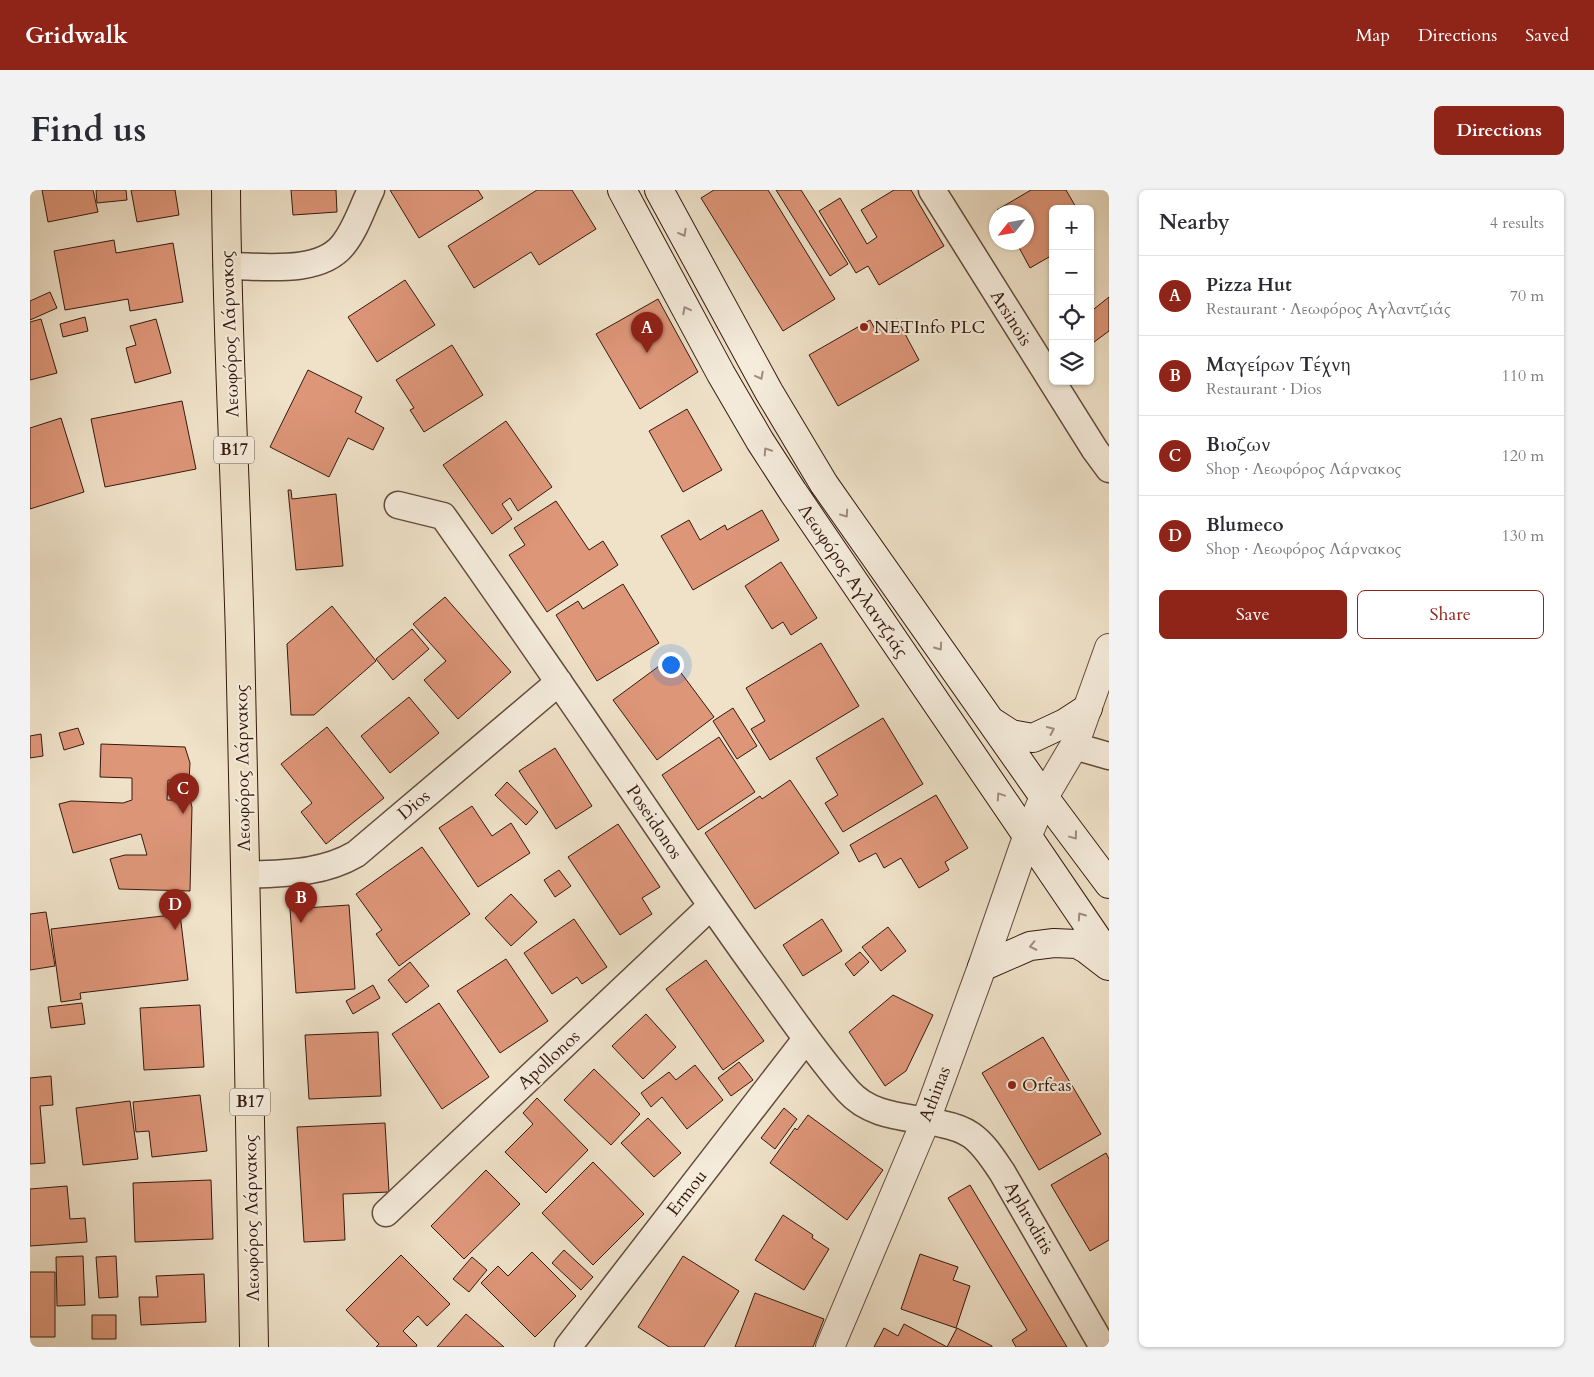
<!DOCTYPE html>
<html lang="en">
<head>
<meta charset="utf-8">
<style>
	:root { --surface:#fff; --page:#f2f2f3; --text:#2b2b33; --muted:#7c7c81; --line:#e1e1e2; --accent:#8f2418 }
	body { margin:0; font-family:Cardo,serif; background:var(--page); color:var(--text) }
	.controls { position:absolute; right:15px; top:15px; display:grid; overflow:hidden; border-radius:8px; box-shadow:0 1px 4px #0004 }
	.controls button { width:45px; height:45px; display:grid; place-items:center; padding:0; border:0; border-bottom:1px solid var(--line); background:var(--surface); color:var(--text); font:25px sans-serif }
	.compass { position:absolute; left:959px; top:15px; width:45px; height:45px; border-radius:50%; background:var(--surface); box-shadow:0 1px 4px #0004; rotate:239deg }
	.you { position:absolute; left:640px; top:474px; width:18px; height:18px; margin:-12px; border:4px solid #fff; border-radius:50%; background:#1a73e8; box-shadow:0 0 0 8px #1a73e833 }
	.badge { display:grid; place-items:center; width:32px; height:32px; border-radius:50%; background:var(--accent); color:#fff; font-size:16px; font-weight:700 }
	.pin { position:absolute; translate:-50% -41px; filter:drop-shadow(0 1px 2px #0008) }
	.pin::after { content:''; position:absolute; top:26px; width:18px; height:15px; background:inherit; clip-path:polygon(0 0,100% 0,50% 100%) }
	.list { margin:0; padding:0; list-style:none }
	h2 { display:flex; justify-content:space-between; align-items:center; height:65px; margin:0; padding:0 20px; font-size:21px }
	h2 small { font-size:16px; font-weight:400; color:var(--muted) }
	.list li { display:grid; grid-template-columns:32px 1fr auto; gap:15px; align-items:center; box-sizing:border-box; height:80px; padding:0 20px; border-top:1px solid var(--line) }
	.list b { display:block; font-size:19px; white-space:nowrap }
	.list p { margin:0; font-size:16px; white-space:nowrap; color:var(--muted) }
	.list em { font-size:16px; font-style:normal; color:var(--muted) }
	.actions { display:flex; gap:10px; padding:15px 20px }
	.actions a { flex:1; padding:11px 0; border:1px solid var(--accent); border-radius:8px; text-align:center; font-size:18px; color:var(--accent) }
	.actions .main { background:var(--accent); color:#fff }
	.icon { flex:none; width:28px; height:28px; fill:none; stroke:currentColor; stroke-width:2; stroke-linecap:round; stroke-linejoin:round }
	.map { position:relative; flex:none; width:1079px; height:1157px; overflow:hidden; border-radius:8px }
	header { display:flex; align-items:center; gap:30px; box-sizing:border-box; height:70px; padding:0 25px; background:var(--accent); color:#fff }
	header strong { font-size:24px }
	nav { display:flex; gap:28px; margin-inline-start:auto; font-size:18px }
	.intro { display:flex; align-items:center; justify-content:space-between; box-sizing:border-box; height:120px; padding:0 30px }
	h1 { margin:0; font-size:35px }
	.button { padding:12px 22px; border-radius:8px; background:var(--accent); color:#fff; font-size:18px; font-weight:700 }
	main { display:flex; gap:30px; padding:0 30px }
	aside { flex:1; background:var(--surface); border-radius:8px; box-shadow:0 1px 4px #0004 }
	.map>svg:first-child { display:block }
	.building { fill:#de9679; stroke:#35190e }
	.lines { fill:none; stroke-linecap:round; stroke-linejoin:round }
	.minor-casing { stroke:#644b3d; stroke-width:29 }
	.tertiary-casing { stroke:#644b3d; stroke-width:30 }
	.secondary-casing { stroke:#35190e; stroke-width:30 }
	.primary-casing { stroke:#35190e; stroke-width:30 }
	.minor { stroke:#f5ecdc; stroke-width:26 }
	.tertiary { stroke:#f5ecdc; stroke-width:28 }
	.secondary { stroke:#f5ecdc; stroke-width:28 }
	.primary { stroke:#efe2c9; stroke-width:28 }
	.oneway { stroke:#9f8d7f }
	.poi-dot { fill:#8f2418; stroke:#f5ecdc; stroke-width:2 }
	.labels { text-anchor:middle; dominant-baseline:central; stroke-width:4; stroke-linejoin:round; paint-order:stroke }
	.shield { fill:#f5ecdc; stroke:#6f584c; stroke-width:1 }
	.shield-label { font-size:16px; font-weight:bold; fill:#35190e }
	.street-label { font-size:18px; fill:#35190e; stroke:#f5ecdc }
	.poi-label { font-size:18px; fill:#35190e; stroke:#f5ecdc; text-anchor:start }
</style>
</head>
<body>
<header>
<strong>Gridwalk</strong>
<nav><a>Map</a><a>Directions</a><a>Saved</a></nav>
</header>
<div class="intro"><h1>Find us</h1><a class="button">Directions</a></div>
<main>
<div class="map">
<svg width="1079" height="1157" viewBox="0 0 1079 1157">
	<rect width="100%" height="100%" fill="#efe2c9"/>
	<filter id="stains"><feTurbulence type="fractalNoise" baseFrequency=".004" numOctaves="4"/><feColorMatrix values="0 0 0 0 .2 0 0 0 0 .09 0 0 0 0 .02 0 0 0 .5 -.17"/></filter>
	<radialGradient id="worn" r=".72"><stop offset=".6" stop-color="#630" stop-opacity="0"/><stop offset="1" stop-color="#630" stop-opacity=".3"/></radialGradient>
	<path class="building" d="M 12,0 L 63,0 L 68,22 L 18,32 Z
		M 66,0 L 96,0 L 97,10 L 67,13 Z
		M 101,0 L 145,0 L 149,25 L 107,32 Z
		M 261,0 L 306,0 L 307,22 L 263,25 Z
		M 360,0 L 448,0 L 453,8 L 389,48 Z
		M 507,0 L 542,0 L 566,39 L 509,75 L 501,62 L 444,98 L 418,56 Z
		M 684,0 L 738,0 L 805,109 L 753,141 L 671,8 Z
		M 746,0 L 771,0 L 818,74 L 800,86 Z
		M 864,0 L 881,0 L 914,56 L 849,95 L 838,76 L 826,83 L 789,21 L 810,8 L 837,54 L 847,47 L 831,20 Z
		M 1001,0 L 1036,0 L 1047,19 L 1023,19 L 1023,72 L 1019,67 L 1000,78 L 986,52 L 996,52 L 996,22 L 969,22 L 967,20 Z
		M 84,50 L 86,63 L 143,53 L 153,112 L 100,121 L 98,109 L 35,120 L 24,61 Z
		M 375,90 L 405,135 L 347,172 L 318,127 Z
		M 20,102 L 27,118 L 0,130 L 0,111 Z
		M 1079,107 L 1079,141 L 1060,155 L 1060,115 L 1064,119 Z
		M 628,109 L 668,182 L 610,219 L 566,144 Z
		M 55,127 L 58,141 L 33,147 L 30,134 Z
		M 11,129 L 27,183 L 0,190 L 0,132 Z
		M 126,129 L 141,183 L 105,193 L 96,158 L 106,155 L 100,136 Z
		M 867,129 L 889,170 L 808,216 L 779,165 L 840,130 L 846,141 Z
		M 422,155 L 453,205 L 394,242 L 380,220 L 384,218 L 366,190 Z
		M 278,180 L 332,207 L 325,222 L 354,238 L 343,260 L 318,248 L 299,287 L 240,257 Z
		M 152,211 L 166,279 L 75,297 L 61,229 Z
		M 657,219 L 692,280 L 653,302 L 619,241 Z
		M 31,228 L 54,302 L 0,319 L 0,238 Z
		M 476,231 L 522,297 L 488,321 L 480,308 L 472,314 L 482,329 L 462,344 L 413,275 Z
		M 258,300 L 261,300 L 262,309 L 306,304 L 313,376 L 266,380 Z
		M 526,311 L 559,360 L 573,351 L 588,375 L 517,422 L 479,365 L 495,355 L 484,338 Z
		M 732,320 L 749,350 L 663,400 L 631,346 L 659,330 L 670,350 L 695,335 L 697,340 Z
		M 751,372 L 787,428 L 761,445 L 753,432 L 742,439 L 715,396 Z
		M 593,394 L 629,453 L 567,491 L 526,425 L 548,411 L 553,419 Z
		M 415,407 L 481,482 L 428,529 L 394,490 L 416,471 L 383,434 Z
		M 302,416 L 346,471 L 284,525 L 261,525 L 257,454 Z
		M 382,439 L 399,459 L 363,490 L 346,469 Z
		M 791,453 L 829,516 L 740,570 L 721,539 L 735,531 L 716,498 Z
		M 640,468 L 684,527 L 627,570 L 583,510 Z
		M 379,507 L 409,543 L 360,583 L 331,546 Z
		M 703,518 L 727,556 L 707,569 L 683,531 Z
		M 853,528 L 893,594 L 813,642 L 795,613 L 808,605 L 786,568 Z
		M 297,537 L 354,608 L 296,654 L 271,622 L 282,613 L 251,574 Z
		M 48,538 L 54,554 L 34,560 L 29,543 Z
		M 11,544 L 13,566 L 0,568 L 0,546 Z
		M 689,547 L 725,602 L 668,640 L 632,585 Z
		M 71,554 L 155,557 L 160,573 L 159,591 L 138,590 L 137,610 L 144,610 L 159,606 L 162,617 L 160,701 L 89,699 L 80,669 L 95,665 L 117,665 L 111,644 L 43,663 L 29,614 L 41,611 L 93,613 L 102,610 L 102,588 L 70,587 Z
		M 525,558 L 562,616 L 526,639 L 489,581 Z
		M 760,590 L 809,663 L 725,719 L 675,643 L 730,606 L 732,609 Z
		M 477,592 L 508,622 L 496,635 L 465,605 Z
		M 906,605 L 938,658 L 915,672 L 919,680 L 889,698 L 871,668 L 854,678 L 846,663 L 829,672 L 820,655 Z
		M 442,616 L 462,646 L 481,633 L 500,663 L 448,697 L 409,638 Z
		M 588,634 L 630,697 L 612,708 L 622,724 L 590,745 L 538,667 Z
		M 392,657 L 440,724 L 369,776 L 346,744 L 352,740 L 326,704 Z
		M 529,680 L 541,696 L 525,707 L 514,690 Z
		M 481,704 L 507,732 L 481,756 L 455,728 Z
		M 319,715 L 325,799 L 266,803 L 260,719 Z
		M 16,722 L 25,776 L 0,780 L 0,724 Z
		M 150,724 L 158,790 L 50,803 L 51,809 L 31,812 L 21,739 Z
		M 544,729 L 577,777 L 552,794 L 547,787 L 522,804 L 494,763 Z
		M 792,729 L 812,761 L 773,786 L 753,755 Z
		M 858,737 L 876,761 L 851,781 L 832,757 Z
		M 830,762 L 839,772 L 824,786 L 815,774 Z
		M 476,769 L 518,831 L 470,863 L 427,801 Z
		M 676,770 L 734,851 L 693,880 L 636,799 Z
		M 380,772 L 399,796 L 376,813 L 358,790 Z
		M 343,795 L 350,808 L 323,824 L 316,811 Z
		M 863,805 L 903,825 L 876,881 L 855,896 L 819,842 Z
		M 52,813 L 55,834 L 21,838 L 18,817 Z
		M 409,813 L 459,887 L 412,919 L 362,844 Z
		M 170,815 L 174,877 L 114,880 L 110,818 Z
		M 616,824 L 646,857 L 613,889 L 582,856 Z
		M 348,842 L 351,906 L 279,909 L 275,845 Z
		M 1013,847 L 1071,944 L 1009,980 L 952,883 Z
		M 709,872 L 723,890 L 701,906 L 688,888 Z
		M 665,875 L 693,910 L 657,939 L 632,907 L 621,917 L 611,903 L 639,882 L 646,890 Z
		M 564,879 L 610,924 L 581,955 L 534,910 Z
		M 21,886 L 23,915 L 10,916 L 15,973 L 0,974 L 0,888 Z
		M 170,905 L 177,961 L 122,967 L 119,941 L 106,942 L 103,912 Z
		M 507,908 L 558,960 L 516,1003 L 475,962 L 503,934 L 493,923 Z
		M 100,911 L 108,969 L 53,975 L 46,918 Z
		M 754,918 L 767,929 L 745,959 L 731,948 Z
		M 778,925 L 853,980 L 817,1030 L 740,973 L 765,938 L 767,940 Z
		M 618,928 L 651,963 L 624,987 L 591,953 Z
		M 355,933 L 359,1002 L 313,1004 L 315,1050 L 274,1052 L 267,937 Z
		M 1076,963 L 1079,969 L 1079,1050 L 1060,1061 L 1021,995 Z
		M 563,972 L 614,1024 L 563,1075 L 512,1023 Z
		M 456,980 L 490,1014 L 434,1069 L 401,1036 Z
		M 181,990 L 183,1049 L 105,1052 L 103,993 Z
		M 940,995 L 1037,1157 L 986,1157 L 982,1150 L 997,1140 L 918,1008 Z
		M 37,996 L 40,1029 L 55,1028 L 57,1052 L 0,1056 L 0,999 Z
		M 753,1025 L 783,1045 L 782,1048 L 799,1059 L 774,1100 L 725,1070 Z
		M 534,1060 L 563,1087 L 551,1100 L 522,1073 Z
		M 502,1062 L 546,1106 L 505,1147 L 451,1093 L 468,1076 L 478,1086 Z
		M 890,1064 L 928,1077 L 923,1090 L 940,1096 L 926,1138 L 871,1119 Z
		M 371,1065 L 420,1114 L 397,1136 L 388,1126 L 373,1141 L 387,1155 L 386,1157 L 346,1157 L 349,1154 L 316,1120 Z
		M 53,1066 L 55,1115 L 27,1116 L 26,1067 Z
		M 86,1066 L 88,1107 L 69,1108 L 66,1067 Z
		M 653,1066 L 709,1101 L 674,1157 L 639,1157 L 608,1137 Z
		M 442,1067 L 457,1080 L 439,1102 L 423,1089 Z
		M 0,1082 L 25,1082 L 25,1147 L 0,1147 Z
		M 174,1084 L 176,1132 L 111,1135 L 109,1107 L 128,1107 L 126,1086 Z
		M 725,1103 L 794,1129 L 783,1157 L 705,1157 Z
		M 436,1124 L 474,1157 L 407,1157 Z
		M 62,1125 L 86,1125 L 86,1149 L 62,1149 Z
		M 874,1134 L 917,1157 L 927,1138 L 962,1156 L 962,1157 L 844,1157 L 854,1138 L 868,1146 Z"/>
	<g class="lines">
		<g class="minor-casing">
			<path id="minor" d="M 902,0 L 1065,260 L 1079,279
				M 197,76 C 232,76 289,85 313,55 C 326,39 332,18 341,0
				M 368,315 L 413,326 C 489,434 564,543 638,652 C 671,701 705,750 740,798 C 765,833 789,868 818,901 C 842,928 878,926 912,934 C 922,936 932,939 941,945 C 954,954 963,969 972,982 L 1073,1157
				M 1044,556 L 1079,566
				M 216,685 C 254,683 292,684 326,664 L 529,492
				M 356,1023 L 681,716
				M 538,1157 L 776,849"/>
		</g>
		<g class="tertiary-casing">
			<path id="tertiary" d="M 800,1157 L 896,930 L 952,777 L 997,647 L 1014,607 L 1044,556 L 1079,458"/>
		</g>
		<g class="secondary-casing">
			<path id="secondary" d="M 592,0 L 691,184 L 730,251 L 763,302 L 1079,766
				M 629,0 L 739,202 L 794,294 L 1014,607 L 1079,694
				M 961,531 L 981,544 L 1003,548 L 1035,533 L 1058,518
				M 952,777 L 1000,756 L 1024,753 L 1047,754 L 1056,759 L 1078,776"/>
		</g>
		<g class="primary-casing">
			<path id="primary" d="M 196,0 C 197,149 206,298 210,448 C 216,684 220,921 224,1157"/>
		</g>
		<use href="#minor" class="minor"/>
		<use href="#tertiary" class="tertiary"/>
		<use href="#secondary" class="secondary"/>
		<use href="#primary" class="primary"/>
	</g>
	<defs><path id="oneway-chevron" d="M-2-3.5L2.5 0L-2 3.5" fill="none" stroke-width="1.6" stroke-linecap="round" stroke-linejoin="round" transform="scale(1.25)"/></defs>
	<g class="oneway">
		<use href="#oneway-chevron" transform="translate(653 43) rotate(61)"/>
		<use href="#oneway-chevron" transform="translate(656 120) rotate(-118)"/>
		<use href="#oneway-chevron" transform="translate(730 186) rotate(62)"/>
		<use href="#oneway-chevron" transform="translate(737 261) rotate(-123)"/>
		<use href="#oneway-chevron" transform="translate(815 324) rotate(55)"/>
		<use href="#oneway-chevron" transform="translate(909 457) rotate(55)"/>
		<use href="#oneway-chevron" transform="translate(1021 540) rotate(-25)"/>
		<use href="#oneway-chevron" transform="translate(970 606) rotate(-124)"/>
		<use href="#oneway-chevron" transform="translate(1044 646) rotate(53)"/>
		<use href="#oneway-chevron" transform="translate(1051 726) rotate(-125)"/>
		<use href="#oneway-chevron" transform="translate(1003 756) rotate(168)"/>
	</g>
	<g class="poi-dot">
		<circle cx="834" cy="137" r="5"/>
		<circle cx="982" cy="895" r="5"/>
	</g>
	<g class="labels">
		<g class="shield">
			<rect x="184" y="246.5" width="40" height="27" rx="4"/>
			<rect x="200" y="898.5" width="40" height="27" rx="4"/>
		</g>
		<g class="shield-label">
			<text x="204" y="260">B17</text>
			<text x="220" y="912">B17</text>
		</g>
		<g class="street-label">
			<text transform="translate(981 128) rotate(58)">Arsinois</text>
			<text transform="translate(200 144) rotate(-92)">Λεωφόρος Λάρνακος</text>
			<text transform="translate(823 391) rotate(56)">Λεωφόρος Αγλαντζιάς</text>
			<text transform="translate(213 578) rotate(-91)">Λεωφόρος Λάρνακος</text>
			<text transform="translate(384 615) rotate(-40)">Dios</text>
			<text transform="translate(624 632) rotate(56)">Poseidonos</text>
			<text transform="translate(519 870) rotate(-43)">Apollonos</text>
			<text transform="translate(905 904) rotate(-69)">Athinas</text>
			<text transform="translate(657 1003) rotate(-52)">Ermou</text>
			<text transform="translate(222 1028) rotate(-91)">Λεωφόρος Λάρνακος</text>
			<text transform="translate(999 1028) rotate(60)">Aphroditis</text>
		</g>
		<g class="poi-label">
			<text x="844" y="137">NETInfo PLC</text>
			<text x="992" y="895">Orfeas</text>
		</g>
	</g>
	<rect width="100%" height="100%" filter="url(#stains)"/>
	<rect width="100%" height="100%" fill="url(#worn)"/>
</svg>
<div class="controls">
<button>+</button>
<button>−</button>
<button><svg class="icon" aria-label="locate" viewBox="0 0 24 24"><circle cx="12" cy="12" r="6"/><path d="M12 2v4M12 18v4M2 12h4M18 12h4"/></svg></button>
<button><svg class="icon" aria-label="layers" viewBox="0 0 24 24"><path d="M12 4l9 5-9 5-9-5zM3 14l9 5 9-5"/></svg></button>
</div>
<svg class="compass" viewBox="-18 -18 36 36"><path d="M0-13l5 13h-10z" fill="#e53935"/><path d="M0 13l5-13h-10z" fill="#7c7c81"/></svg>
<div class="you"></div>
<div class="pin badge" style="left:617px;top:163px">A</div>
<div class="pin badge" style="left:271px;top:733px">B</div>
<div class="pin badge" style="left:153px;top:624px">C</div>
<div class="pin badge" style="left:145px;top:740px">D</div>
</div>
<aside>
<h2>Nearby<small>4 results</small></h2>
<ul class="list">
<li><span class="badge">A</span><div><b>Pizza Hut</b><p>Restaurant · Λεωφόρος Αγλαντζιάς</p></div><em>70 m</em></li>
<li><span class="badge">B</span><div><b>Μαγείρων Τέχνη</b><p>Restaurant · Dios</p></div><em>110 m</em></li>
<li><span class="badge">C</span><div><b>Βιοζων</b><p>Shop · Λεωφόρος Λάρνακος</p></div><em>120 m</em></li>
<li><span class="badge">D</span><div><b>Blumeco</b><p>Shop · Λεωφόρος Λάρνακος</p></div><em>130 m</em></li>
</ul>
<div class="actions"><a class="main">Save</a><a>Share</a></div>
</aside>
</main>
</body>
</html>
